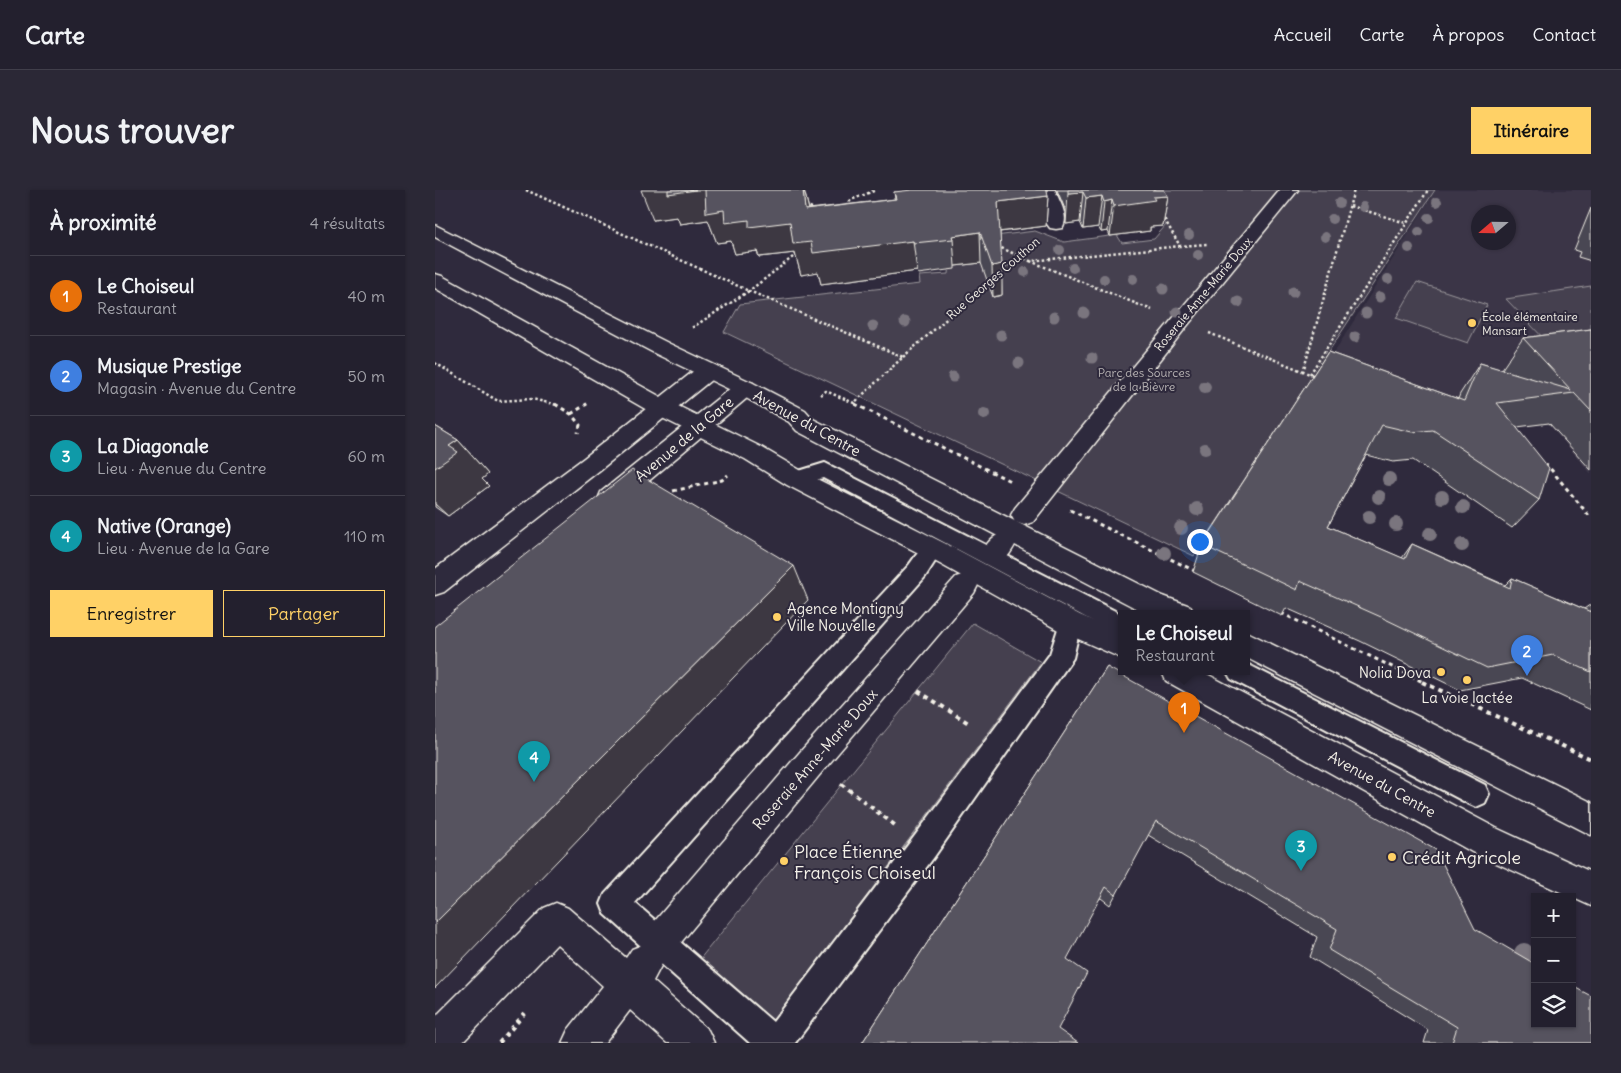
<!DOCTYPE html>
<html lang="fr">
<head>
<meta charset="utf-8">
<style>
	:root { --surface:#23202e; --page:#2b2836; --text:#f1f3f6; --muted:#a3a3aa; --line:#403e4a; --accent:#ffd166 }
	body { margin:0; font-family:Delius,sans-serif; background:var(--page); color:var(--text) }
	.controls { position:absolute; right:15px; bottom:15px; display:grid; overflow:hidden; border-radius:0px; box-shadow:0 1px 4px #0004 }
	.controls button { width:45px; height:45px; display:grid; place-items:center; padding:0; border:0; border-bottom:1px solid var(--line); background:var(--surface); color:var(--text); font:25px sans-serif }
	.compass { position:absolute; left:1036px; top:15px; width:45px; height:45px; border-radius:50%; background:var(--surface); box-shadow:0 1px 4px #0004; rotate:250deg }
	.you { position:absolute; left:764px; top:351px; width:18px; height:18px; margin:-12px; border:4px solid #fff; border-radius:50%; background:#1a73e8; box-shadow:0 0 0 8px #1a73e833 }
	.badge { display:grid; place-items:center; width:32px; height:32px; border-radius:50%; background:var(--accent); color:#fff; font-size:16px; font-weight:700 }
	.pin { position:absolute; translate:-50% -41px; filter:drop-shadow(0 1px 2px #0008) }
	.pin::after { content:''; position:absolute; top:26px; width:18px; height:15px; background:inherit; clip-path:polygon(0 0,100% 0,50% 100%) }
	.popup { position:absolute; left:683px; top:420px; width:132px; height:65px; box-sizing:border-box; display:grid; place-content:center; border-radius:0px; background:var(--surface); filter:drop-shadow(0 1px 4px #0005); font-size:16px; white-space:nowrap; color:var(--muted) }
	.popup b { font-size:19px; color:var(--text) }
	.popup::after { content:''; position:absolute; left:50%; top:100%; margin-left:-10px; border:10px solid transparent; border-top-color:var(--surface) }
	.list { margin:0; padding:0; list-style:none }
	h2 { display:flex; justify-content:space-between; align-items:center; height:65px; margin:0; padding:0 20px; font-size:21px }
	h2 small { font-size:16px; font-weight:400; color:var(--muted) }
	.list li { display:grid; grid-template-columns:32px 1fr auto; gap:15px; align-items:center; box-sizing:border-box; height:80px; padding:0 20px; border-top:1px solid var(--line) }
	.list b { display:block; font-size:19px; white-space:nowrap }
	.list p { margin:0; font-size:16px; white-space:nowrap; color:var(--muted) }
	.list em { font-size:16px; font-style:normal; color:var(--muted) }
	.actions { display:flex; gap:10px; padding:15px 20px }
	.actions a { flex:1; padding:11px 0; border:1px solid var(--accent); border-radius:0px; text-align:center; font-size:18px; color:var(--accent) }
	.actions .main { background:var(--accent); color:#111 }
	.icon { flex:none; width:28px; height:28px; fill:none; stroke:currentColor; stroke-width:2; stroke-linecap:round; stroke-linejoin:round }
	.map { position:relative; flex:none; width:1156px; height:853px; overflow:hidden; border-radius:0px }
	header { display:flex; align-items:center; gap:30px; box-sizing:border-box; height:70px; padding:0 25px; background:var(--surface); border-bottom:1px solid var(--line) }
	header strong { font-size:24px }
	nav { display:flex; gap:28px; margin-inline-start:auto; font-size:18px }
	.intro { display:flex; align-items:center; justify-content:space-between; box-sizing:border-box; height:120px; padding:0 30px }
	h1 { margin:0; font-size:35px }
	.button { padding:12px 22px; border-radius:0px; background:var(--accent); color:#111; font-size:18px; font-weight:700 }
	main { display:flex; gap:30px; padding:0 30px }
	aside { flex:1; background:var(--surface); border-radius:0px; box-shadow:0 1px 4px #0004 }
	.map>svg:first-child { display:block }
	.built { fill:#3b3647; fill-rule:evenodd }
	.green { fill:#454050; stroke:#9c989c }
	.lines { fill:none; stroke-linecap:round; stroke-linejoin:round }
	.service-casing { stroke:#f4f1e8; stroke-width:4 }
	.pedestrian-casing { stroke:#f4f1e8; stroke-width:3 }
	.minor-casing { stroke:#f4f1e8; stroke-width:3 }
	.secondary-casing { stroke:#f4f1e8; stroke-width:3 }
	.path-far2 { stroke:#f4f1e8; stroke-width:2.5; stroke-dasharray:2.5 2.5; stroke-linecap:butt }
	.path-far1 { stroke:#f4f1e8; stroke-width:3; stroke-dasharray:4 4; stroke-linecap:butt }
	.path { stroke:#f4f1e8; stroke-width:4; stroke-dasharray:4.5 4.5; stroke-linecap:butt }
	.service { fill:#2f2a3d; fill-rule:evenodd }
	.pedestrian { fill:#2f2a3d; fill-rule:evenodd }
	.minor { fill:#2f2a3d; fill-rule:evenodd }
	.secondary { fill:#2f2a3d; fill-rule:evenodd }
	.tree { fill:#7a757e }
	.wall { fill:#4a4752; stroke:#f4f1e8 }
	.shaded-wall { fill:#3c3942; stroke:#f4f1e8 }
	.building { fill:#56525f; stroke:#f4f1e8 }
	.poi-dot { fill:#ffd166; stroke:#2f2a3d; stroke-width:2 }
	.labels { text-anchor:middle; dominant-baseline:central; stroke-width:4; stroke-linejoin:round; paint-order:stroke }
	.far-street-label { font-size:12px; fill:#f4f1e8; stroke:#2f2a3d }
	.far-poi-label { font-size:12px; fill:#f4f1e8; stroke:#2f2a3d; text-anchor:start }
	.far-park-label { font-size:12px; fill:#b7b3b3; stroke:#2f2a3d }
	.street-label { font-size:15px; fill:#f4f1e8; stroke:#2f2a3d }
	.poi-label { font-size:15px; fill:#f4f1e8; stroke:#2f2a3d; text-anchor:start }
	.near-poi-label { font-size:18px; fill:#f4f1e8; stroke:#2f2a3d; text-anchor:start }
</style>
</head>
<body>
<header>
<strong>Carte</strong>
<nav><a>Accueil</a><a>Carte</a><a>À propos</a><a>Contact</a></nav>
</header>
<div class="intro"><h1>Nous trouver</h1><a class="button">Itinéraire</a></div>
<main>
<aside>
<h2>À proximité<small>4 résultats</small></h2>
<ul class="list">
<li><span class="badge" style="background:#e8710a">1</span><div><b>Le Choiseul</b><p>Restaurant</p></div><em>40 m</em></li>
<li><span class="badge" style="background:#3f7fe0">2</span><div><b>Musique Prestige</b><p>Magasin · Avenue du Centre</p></div><em>50 m</em></li>
<li><span class="badge" style="background:#0f9aa8">3</span><div><b>La Diagonale</b><p>Lieu · Avenue du Centre</p></div><em>60 m</em></li>
<li><span class="badge" style="background:#0f9aa8">4</span><div><b>Native (Orange)</b><p>Lieu · Avenue de la Gare</p></div><em>110 m</em></li>
</ul>
<div class="actions"><a class="main">Enregistrer</a><a>Partager</a></div>
</aside>
<div class="map">
<svg width="1156" height="853" viewBox="0 0 1156 853">
	<rect width="100%" height="100%" fill="#2f2a3d"/>
	<filter id="ink" filterUnits="userSpaceOnUse"><feTurbulence type="fractalNoise" baseFrequency=".02" numOctaves="2"/><feDisplacementMap in="SourceGraphic" scale="10" xChannelSelector="R" yChannelSelector="G"/><feConvolveMatrix kernelMatrix="1 2 1 2 8 2 1 2 1" color-interpolation-filters="sRGB"/></filter>
	<g filter="url(#ink)">
		<path class="built" d="M 1001,0 L 1156,0 L 1156,284 L 1113,233 L 888,180 ZM 1044,22 L 1074,22 L 1074,52 L 1044,52 Z"/>
		<path class="green" d="M 710,0 L 1000,0 L 759,366 L 289,142 L 305,114 L 485,94 L 484,86 L 513,84 L 515,62 L 536,49 L 600,41 L 629,52 L 682,45 L 687,53 L 719,49 L 731,35 Z
			M 982,92 L 1052,115 L 1033,153 L 961,128 Z
			M 1156,96 L 1156,148 L 1114,154 L 1071,109 Z
			M 538,433 L 606,472 L 338,832 L 264,770 Z"/>
		<g class="lines">
			<g class="service-casing">
				<path id="service" d="M 390,273 L 686,424 L 686,445 L 678,442 L 388,288 L 361,296 L 354,294 L 351,289 L 354,284 Z
					M 497,351 L 504,353 L 508,359 L 490,387 L 200,713 L 338,832 L 479,647 L 615,464 L 627,426 L 635,423 L 643,426 L 646,433 L 638,468 L 499,667 L 360,853 L 315,853 L 170,724 L 166,714 L 170,704 L 474,375 L 490,353 Z
					M 812,474 L 1050,595 L 1054,604 L 1050,613 L 1041,617 L 1032,613 L 796,489 L 792,482 L 812,482 Z"/>
			</g>
			<g class="pedestrian-casing">
				<path id="pedestrian" d="M 602,0 L 620,0 C 624,11 635,27 627,38 L 621,39 L 615,38 L 612,34 L 612,24 Z
					M 845,0 L 863,0 L 752,136 L 598,332 L 589,335 L 580,332 L 576,325 L 580,318 Z
					M 568,343 L 577,346 L 581,353 C 573,368 568,376 551,370 L 547,363 C 552,353 557,346 568,343 Z
					M 530,384 L 539,387 L 543,395 L 539,403 L 387,582 L 243,756 L 231,762 L 219,756 L 213,744 L 219,732 L 365,562 L 521,387 Z
					M 121,713 L 133,718 L 191,768 L 197,759 L 210,754 L 223,759 L 228,772 L 218,791 L 273,840 L 279,853 L 232,853 L 195,820 L 170,853 L 127,853 L 133,840 L 168,796 L 122,754 L 27,853 L 0,853 L 0,827 L 109,718 Z"/>
			</g>
			<g class="minor-casing">
				<path id="minor" d="M 273,174 L 281,176 L 284,181 L 281,186 L 165,280 L 9,402 L 0,405 L 0,379 L 149,268 L 265,176 Z
					M 310,191 L 318,193 L 321,198 L 318,203 L 184,316 L 175,318 L 166,316 L 163,309 L 166,302 L 302,193 Z"/>
			</g>
			<g class="secondary-casing">
				<path id="secondary" d="M 0,35 L 235,154 L 318,193 L 370,220 L 378,229 L 728,406 L 755,416 L 759,424 L 714,424 L 708,422 L 362,241 L 354,232 L 302,203 L 221,164 L 0,47 Z
					M 0,84 L 7,86 L 235,212 L 326,257 L 370,283 L 523,360 L 645,425 L 686,443 L 686,468 L 625,441 L 505,374 L 352,295 L 310,269 L 219,224 L 0,98 Z
					M 812,442 L 1156,612 L 1156,645 L 812,468 Z
					M 727,482 L 768,482 L 1061,638 L 1156,682 L 1156,716 L 1037,662 L 731,491 Z"/>
			</g>
			<path class="path-far2" d="M 91,0 L 314,101 L 255,139
				M 370,15 L 382,20
				M 411,16 L 416,10 L 441,0
				M 915,16 L 971,33
				M 727,25 L 745,56 L 772,54
				M 562,56 L 595,71 L 745,56
				M 362,64 L 314,101 L 468,167 L 419,213 L 391,201 L 386,205
				M 595,71 L 717,120
				M 565,82 L 600,52
				M 774,143 L 882,187
				M 468,167 L 556,90
				M 0,173 L 63,211 L 97,209 L 122,215
				M 868,182 L 919,0
				M 875,184 L 993,0
				M 419,213 L 423,215
				M 150,215 L 154,212"/>
			<path class="path-far1" d="M 120,214 L 136,224 L 145,235 L 143,243
				M 420,214 L 575,291
				M 136,224 L 152,214
				M 1109,275 L 1113,276 L 1156,328
				M 238,301 L 287,290 L 293,285
				M 635,320 L 762,382
				M 846,423 L 990,493"/>
			<path class="path" d="M 987,492 L 1156,569
				M 483,501 L 535,534
				M 406,594 L 461,636
				M 64,853 L 90,823"/>
			<use href="#service" class="service"/>
			<use href="#pedestrian" class="pedestrian"/>
			<use href="#minor" class="minor"/>
			<use href="#secondary" class="secondary"/>
		</g>
		<g class="tree">
			<circle cx="1002" cy="12" r="5"/>
			<circle cx="904" cy="13" r="5"/>
			<circle cx="928" cy="17" r="5"/>
			<circle cx="994" cy="28" r="5"/>
			<circle cx="897" cy="29" r="5"/>
			<circle cx="984" cy="42" r="5"/>
			<circle cx="754" cy="45" r="5"/>
			<circle cx="890" cy="47" r="5"/>
			<circle cx="974" cy="58" r="5"/>
			<circle cx="625" cy="60" r="5"/>
			<circle cx="763" cy="65" r="5"/>
			<circle cx="638" cy="78" r="5"/>
			<circle cx="590" cy="82" r="5"/>
			<circle cx="669" cy="89" r="5"/>
			<circle cx="698" cy="89" r="5"/>
			<circle cx="953" cy="89" r="5"/>
			<circle cx="728" cy="99" r="5.5"/>
			<circle cx="858" cy="102" r="5.5"/>
			<circle cx="945" cy="107" r="5.5"/>
			<circle cx="803" cy="112" r="5.5"/>
			<circle cx="742" cy="122" r="5.5"/>
			<circle cx="649" cy="123" r="5.5"/>
			<circle cx="931" cy="123" r="5.5"/>
			<circle cx="619" cy="127" r="5.5"/>
			<circle cx="470" cy="132" r="5.5"/>
			<circle cx="438" cy="136" r="5.5"/>
			<circle cx="566" cy="145" r="5.5"/>
			<circle cx="920" cy="147" r="5.5"/>
			<circle cx="657" cy="168" r="5.5"/>
			<circle cx="584" cy="173" r="5.5"/>
			<circle cx="518" cy="187" r="5.5"/>
			<circle cx="770" cy="197" r="6"/>
			<circle cx="549" cy="224" r="6"/>
			<circle cx="770" cy="259" r="6"/>
			<circle cx="954" cy="289" r="7"/>
			<circle cx="944" cy="307" r="7"/>
			<circle cx="1007" cy="307" r="7"/>
			<circle cx="1028" cy="317" r="7"/>
			<circle cx="762" cy="319" r="7"/>
			<circle cx="934" cy="327" r="7"/>
			<circle cx="961" cy="334" r="7"/>
			<circle cx="746" cy="338" r="7"/>
			<circle cx="995" cy="344" r="7"/>
			<circle cx="1027" cy="355" r="7"/>
			<circle cx="729" cy="363" r="7"/>
			<circle cx="1089" cy="763" r="10"/>
		</g>
		<path class="wall" d="M 369,0 L 374,19 L 460,9 L 459,2 L 613,6 L 611,36 L 565,42 L 567,105 L 558,107 L 546,73 L 520,76 L 520,79 L 483,84 L 482,81 L 386,94 L 383,82 L 366,85 L 360,63 L 324,67 L 322,61 L 300,64 L 296,51 L 282,53 L 273,30 L 245,34 L 242,27 L 218,30 Z
			M 622,0 L 729,0 L 733,6 L 728,36 L 715,37 L 715,41 L 675,46 L 673,41 L 666,42 L 663,37 L 648,39 L 645,32 L 631,34 L 630,19 Z
			M 1156,18 L 1156,72 L 1153,70 L 1143,67 L 1145,62 L 1139,60 Z
			M 1156,139 L 1156,280 L 1114,233 L 1082,237 L 1104,310 L 1077,338 L 978,270 L 958,272 L 931,265 L 893,336 L 967,368 L 977,354 L 1070,395 L 1077,388 L 1149,419 L 1156,414 L 1156,520 L 1087,488 L 1025,500 L 925,451 L 851,418 L 847,426 L 758,382 L 767,355 L 893,162 L 1023,209 L 1025,204 L 1045,173 L 1067,180 L 1067,179 L 1088,148 Z
			M 0,236 L 23,250 L 53,284 L 47,289 L 54,296 L 13,326 L 0,317 Z
			M 672,477 L 1040,739 L 1156,853 L 989,853 L 993,840 L 875,767 L 882,747 L 713,645 L 675,715 L 666,708 L 427,853 Z"/>
		<path class="shaded-wall" d="M 206,0 L 270,0 L 289,20 L 314,30 L 355,32 L 376,52 L 478,51 L 482,81 L 386,94 L 383,82 L 366,85 L 360,63 L 324,67 L 322,61 L 300,64 L 296,51 L 282,53 L 273,30 L 245,34 L 242,27 L 218,30 Z
			M 368,0 L 369,0 L 375,24 L 370,20 Z
			M 648,2 L 645,32 L 631,34 L 633,3 Z
			M 613,6 L 611,36 L 563,42 L 563,12 Z
			M 667,6 L 663,37 L 648,39 L 651,8 Z
			M 733,6 L 728,36 L 715,37 L 715,41 L 675,46 L 679,16 L 718,7 Z
			M 677,10 L 673,41 L 666,42 L 669,12 Z
			M 545,42 L 546,73 L 520,76 L 518,49 L 517,46 Z
			M 567,74 L 567,105 L 558,107 L 557,76 Z
			M 23,250 L 53,284 L 47,289 L 54,296 L 13,326 L 0,314 L 0,278 L 14,256 Z
			M 359,376 L 373,410 L 0,798 L 0,733 Z"/>
		<path class="building" d="M 233,0 L 261,0 L 233,4 Z
			M 270,0 L 368,0 L 370,20 L 461,9 L 459,2 L 477,0 L 612,0 L 613,6 L 563,12 L 567,74 L 557,76 L 545,42 L 517,46 L 518,49 L 479,53 L 478,51 L 378,63 L 376,52 L 358,54 L 355,32 L 314,37 L 314,30 L 290,33 L 289,20 L 271,23 Z
			M 633,0 L 729,0 L 733,6 L 718,7 L 720,10 L 679,16 L 677,10 L 669,12 L 667,6 L 651,8 L 648,2 L 633,3 Z
			M 1156,139 L 1156,221 L 1139,203 L 1062,213 L 1114,278 L 1104,310 L 998,240 L 977,242 L 947,235 L 893,336 L 970,369 L 977,354 L 1075,398 L 1077,388 L 1156,422 L 1156,482 L 1118,465 L 1052,478 L 946,427 L 865,391 L 862,400 L 767,355 L 893,162 L 1029,211 L 1045,173 L 1136,200 L 1088,148 Z
			M 0,236 L 23,250 L 14,256 L 23,262 L 0,278 Z
			M 197,280 L 359,376 L 0,733 L 0,436 Z
			M 672,477 L 1001,660 L 1040,739 L 1100,774 L 1100,834 L 1137,834 L 1137,796 L 1156,806 L 1156,853 L 1017,853 L 1022,837 L 894,760 L 902,739 L 721,631 L 681,705 L 671,697 L 632,769 L 652,783 L 623,839 L 643,853 L 427,853 Z"/>
	</g>
	<g class="poi-dot">
		<circle cx="1037" cy="133" r="5"/>
		<circle cx="342" cy="427" r="5"/>
		<circle cx="1006" cy="482" r="5"/>
		<circle cx="1032" cy="490" r="5"/>
		<circle cx="957" cy="667" r="5"/>
		<circle cx="349" cy="671" r="5"/>
	</g>
	<g class="labels">
		<g class="far-street-label">
			<text transform="translate(558 88) rotate(-41)">Rue Georges Couthon</text>
			<text transform="translate(768 104) rotate(-50)">Roseraie Anne-Marie Doux</text>
		</g>
		<g class="far-poi-label">
			<text x="1047" y="126">École élémentaire<tspan x="1047" dy="14">Mansart</tspan></text>
		</g>
		<g class="far-park-label">
			<text x="709" y="182">Parc des Sources<tspan x="709" dy="14">de la Bièvre</tspan></text>
		</g>
		<g class="street-label">
			<text transform="translate(372 233) rotate(29)">Avenue du Centre</text>
			<text transform="translate(249 249) rotate(-40)">Avenue de la Gare</text>
			<text transform="translate(380 569) rotate(-49)">Roseraie Anne-Marie Doux</text>
			<text transform="translate(947 594) rotate(29)">Avenue du Centre</text>
		</g>
		<g class="poi-label">
			<text x="352" y="418">Agence Montigny<tspan x="352" dy="17">Ville Nouvelle</tspan></text>
			<text x="996" y="482" text-anchor="end">Nolia Dova</text>
			<text x="1032" y="507" text-anchor="middle">La voie lactée</text>
		</g>
		<g class="near-poi-label">
			<text x="359" y="661">Place Étienne<tspan x="359" dy="21">François Choiseul</tspan></text>
			<text x="967" y="667">Crédit Agricole</text>
		</g>
	</g>
</svg>
<div class="controls">
<button>+</button>
<button>−</button>
<button><svg class="icon" aria-label="layers" viewBox="0 0 24 24"><path d="M12 4l9 5-9 5-9-5zM3 14l9 5 9-5"/></svg></button>
</div>
<svg class="compass" viewBox="-18 -18 36 36"><path d="M0-13l5 13h-10z" fill="#e53935"/><path d="M0 13l5-13h-10z" fill="#a3a3aa"/></svg>
<div class="you"></div>
<div class="pin badge" style="left:749px;top:543px;background:#e8710a">1</div>
<div class="popup"><b>Le Choiseul</b>Restaurant</div>
<div class="pin badge" style="left:1092px;top:486px;background:#3f7fe0">2</div>
<div class="pin badge" style="left:866px;top:681px;background:#0f9aa8">3</div>
<div class="pin badge" style="left:99px;top:592px;background:#0f9aa8">4</div>
</div>
</main>
</body>
</html>
